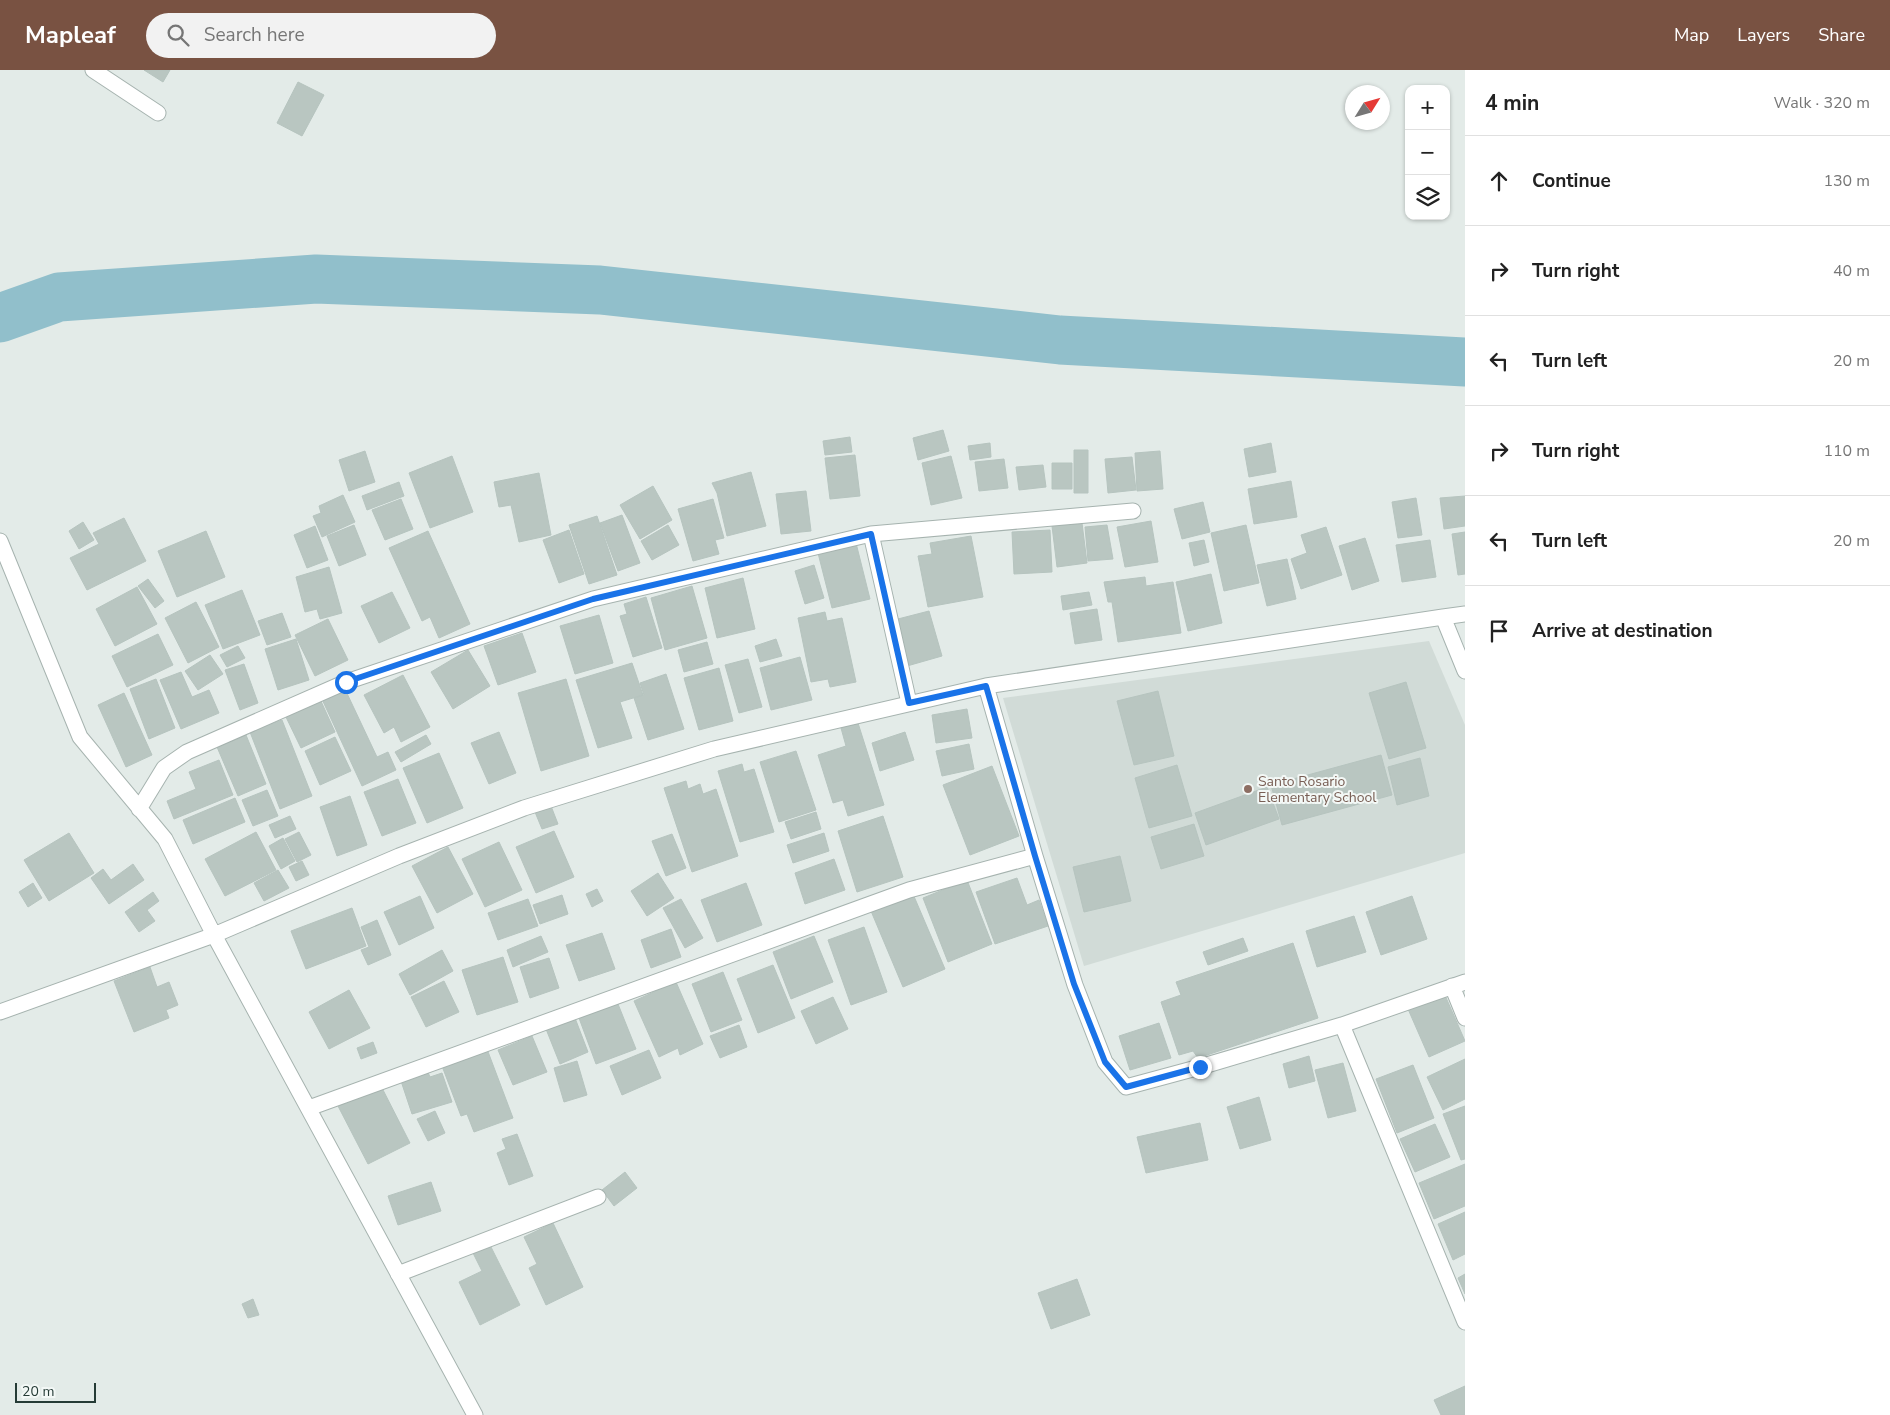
<!DOCTYPE html>
<html lang="en">
<head>
<meta charset="utf-8">
<style>
	:root { --surface:#fff; --page:#f2f2f2; --text:#222; --muted:#767676; --line:#e0e0e0; --accent:#795242 }
	body { margin:0; font-family:"Nunito Sans",sans-serif; background:var(--page); color:var(--text) }
	.controls { position:absolute; right:15px; top:15px; display:grid; overflow:hidden; border-radius:10px; box-shadow:0 1px 4px #0004 }
	.controls button { width:45px; height:45px; display:grid; place-items:center; padding:0; border:0; border-bottom:1px solid var(--line); background:var(--surface); color:var(--text); font:25px sans-serif }
	.compass { position:absolute; left:1345px; top:15px; width:45px; height:45px; border-radius:50%; background:var(--surface); box-shadow:0 1px 4px #0004; rotate:53deg }
	.scale { position:absolute; left:15px; bottom:12px; width:81px; box-sizing:border-box; padding-left:5px; border:2px solid #253b36; border-top:0; font-size:14px; line-height:18px; white-space:nowrap; color:#253b36; -webkit-text-stroke:4px #f3f8f6; paint-order:stroke }
	.stop { position:absolute; width:15px; height:15px; margin:-11px; border:4px solid #1a73e8; border-radius:50%; background:#fff }
	.stop.end { background:#1a73e8; border-color:#fff; box-shadow:0 1px 5px #0008 }
	.list { margin:0; padding:0; list-style:none }
	h2 { display:flex; justify-content:space-between; align-items:center; height:65px; margin:0; padding:0 20px; font-size:21px }
	h2 small { font-size:16px; font-weight:400; color:var(--muted) }
	.list li { display:grid; grid-template-columns:32px 1fr auto; gap:15px; align-items:center; box-sizing:border-box; height:90px; padding:0 20px; border-top:1px solid var(--line) }
	.list b { display:block; font-size:19px; white-space:nowrap }
	.list em { font-size:16px; font-style:normal; color:var(--muted) }
	.icon { flex:none; width:28px; height:28px; fill:none; stroke:currentColor; stroke-width:2; stroke-linecap:round; stroke-linejoin:round }
	.map { position:relative; flex:none; width:1465px; height:1345px; overflow:hidden }
	header { display:flex; align-items:center; gap:30px; box-sizing:border-box; height:70px; padding:0 25px; background:var(--accent); color:#fff }
	header strong { font-size:24px }
	nav { display:flex; gap:28px; margin-inline-start:auto; font-size:18px }
	.search { width:350px; height:45px; background:var(--page); display:flex; align-items:center; gap:12px; box-sizing:border-box; padding:0 18px; border-radius:28px; color:var(--muted); font-size:19px }
	main { display:flex }
	aside { flex:1; background:var(--surface) }
	.map>svg:first-child { display:block }
	.built { fill:#d1dbd7 }
	.lines { fill:none; stroke-linecap:round; stroke-linejoin:round }
	.river { stroke:#91bfcb; stroke-width:49 }
	.building { fill:#b9c6c1; stroke:#b6c4bf }
	.minor-casing { stroke:#a6b3af; stroke-width:17 }
	.minor { stroke:#fff; stroke-width:15 }
	.route { stroke:#1a73e8; stroke-width:6 }
	.education-dot { fill:#8d6e63; stroke:#f3f8f6; stroke-width:2 }
	.labels { text-anchor:middle; dominant-baseline:central; stroke-width:4; stroke-linejoin:round; paint-order:stroke }
	.education-label { font-size:14px; fill:#785e54; stroke:#f3f8f6; text-anchor:start }
</style>
</head>
<body>
<header>
<strong>Mapleaf</strong>
<div class="search"><svg class="icon" aria-label="search" viewBox="0 0 24 24"><circle cx="10" cy="10" r="6"/><path d="M15 15l6 6"/></svg>Search here</div>
<nav><a>Map</a><a>Layers</a><a>Share</a></nav>
</header>
<main>
<div class="map">
<svg width="1465" height="1345" viewBox="0 0 1465 1345">
	<rect width="100%" height="100%" fill="#e3ebe8"/>
	<path class="built" d="M 1429,571 L 1465,655 L 1465,783 L 1084,896 L 1003,628 Z"/>
	<g class="lines">
		<path class="river" d="M 0,248 L 59,227 L 316,209 L 600,220 L 1060,270 L 1465,292"/>
	</g>
	<path class="building" d="M 144,0 L 170,0 L 163,12 Z
		M 298,12 L 324,25 L 302,66 L 277,53 Z
		M 943,360 L 949,381 L 918,390 L 913,368 Z
		M 850,367 L 852,382 L 825,385 L 823,371 Z
		M 990,373 L 991,387 L 970,390 L 968,376 Z
		M 1271,373 L 1276,402 L 1249,407 L 1244,379 Z
		M 1074,380 L 1088,380 L 1088,423 L 1074,423 Z
		M 365,381 L 375,412 L 349,421 L 339,390 Z
		M 1160,381 L 1163,419 L 1137,421 L 1135,383 Z
		M 855,385 L 860,426 L 830,429 L 825,388 Z
		M 452,386 L 473,442 L 430,458 L 409,403 Z
		M 951,386 L 962,428 L 931,435 L 922,393 Z
		M 1132,387 L 1136,420 L 1108,423 L 1105,389 Z
		M 1004,389 L 1008,418 L 979,421 L 975,392 Z
		M 1052,393 L 1072,393 L 1072,419 L 1052,419 Z
		M 1043,395 L 1046,417 L 1019,420 L 1016,397 Z
		M 751,402 L 766,456 L 727,466 L 717,423 L 712,413 Z
		M 539,403 L 551,465 L 519,472 L 511,435 L 499,437 L 494,412 Z
		M 1291,411 L 1297,447 L 1254,454 L 1248,419 Z
		M 399,412 L 404,426 L 367,440 L 362,426 Z
		M 653,416 L 672,450 L 640,469 L 620,435 Z
		M 806,421 L 811,461 L 781,464 L 776,424 Z
		M 343,425 L 355,452 L 322,467 L 313,446 L 321,443 L 319,436 Z
		M 1465,426 L 1465,456 L 1444,459 L 1440,428 Z
		M 1416,428 L 1422,465 L 1398,468 L 1392,432 Z
		M 401,429 L 413,459 L 385,470 L 372,440 Z
		M 713,429 L 724,468 L 715,470 L 719,484 L 693,491 L 678,439 Z
		M 1203,432 L 1210,462 L 1182,469 L 1174,439 Z
		M 622,445 L 640,493 L 618,501 L 600,453 Z
		M 597,446 L 617,505 L 589,514 L 569,455 Z
		M 124,448 L 146,491 L 87,520 L 70,488 L 99,474 L 93,463 Z
		M 1151,451 L 1158,492 L 1125,497 L 1117,457 Z
		M 83,452 L 94,470 L 79,479 L 69,461 Z
		M 1082,453 L 1087,493 L 1057,497 L 1052,456 Z
		M 354,455 L 366,485 L 339,496 L 327,466 Z
		M 668,455 L 679,475 L 652,490 L 641,471 Z
		M 1107,455 L 1113,489 L 1088,491 L 1085,457 Z
		M 1246,455 L 1259,513 L 1224,521 L 1211,463 Z
		M 315,456 L 328,490 L 307,498 L 294,465 Z
		M 1326,457 L 1342,505 L 1301,519 L 1291,489 L 1307,483 L 1301,465 Z
		M 569,460 L 584,504 L 559,513 L 543,470 Z
		M 1050,460 L 1052,502 L 1014,504 L 1012,462 Z
		M 206,461 L 225,507 L 177,527 L 158,481 Z
		M 428,461 L 470,554 L 439,568 L 430,547 L 422,551 L 389,478 Z
		M 1465,462 L 1465,504 L 1458,505 L 1452,464 Z
		M 971,466 L 983,527 L 928,537 L 918,486 L 932,484 L 930,473 Z
		M 1365,468 L 1379,511 L 1352,520 L 1339,476 Z
		M 1204,470 L 1209,492 L 1194,496 L 1189,473 Z
		M 1430,470 L 1436,507 L 1402,512 L 1396,475 Z
		M 856,473 L 870,529 L 832,538 L 818,483 Z
		M 1287,489 L 1296,529 L 1267,536 L 1257,495 Z
		M 814,495 L 824,528 L 805,534 L 795,501 Z
		M 329,497 L 342,543 L 320,549 L 317,539 L 305,542 L 296,507 Z
		M 1211,504 L 1222,553 L 1188,561 L 1176,512 Z
		M 1145,507 L 1146,516 L 1173,512 L 1181,563 L 1118,572 L 1112,532 L 1108,532 L 1104,512 Z
		M 743,508 L 755,559 L 717,568 L 705,518 Z
		M 148,509 L 164,531 L 155,538 L 138,516 Z
		M 692,516 L 707,568 L 665,580 L 651,528 Z
		M 137,517 L 157,554 L 115,576 L 96,539 Z
		M 242,520 L 260,565 L 223,579 L 205,535 Z
		M 392,522 L 410,558 L 379,573 L 361,536 Z
		M 1089,522 L 1092,535 L 1063,540 L 1061,526 Z
		M 646,527 L 662,578 L 633,587 L 620,546 L 627,544 L 624,534 Z
		M 196,532 L 219,577 L 188,593 L 165,548 Z
		M 1097,539 L 1102,570 L 1075,574 L 1070,543 Z
		M 929,541 L 942,586 L 907,596 L 894,550 Z
		M 825,542 L 827,551 L 842,548 L 856,612 L 830,617 L 828,609 L 811,612 L 798,548 Z
		M 282,543 L 291,567 L 267,575 L 258,551 Z
		M 599,545 L 613,593 L 575,604 L 560,556 Z
		M 328,549 L 348,590 L 315,606 L 295,565 Z
		M 522,563 L 536,602 L 498,615 L 484,576 Z
		M 158,564 L 173,595 L 127,617 L 112,586 Z
		M 296,569 L 309,610 L 278,620 L 265,579 Z
		M 776,569 L 782,586 L 760,592 L 755,576 Z
		M 707,572 L 713,594 L 684,602 L 678,580 Z
		M 238,576 L 245,588 L 227,597 L 220,585 Z
		M 468,580 L 490,616 L 453,639 L 431,602 Z
		M 210,585 L 223,604 L 198,620 L 185,601 Z
		M 800,587 L 812,630 L 771,640 L 760,598 Z
		M 748,589 L 762,637 L 739,643 L 725,595 Z
		M 632,593 L 643,625 L 620,632 L 632,668 L 598,678 L 576,610 Z
		M 244,594 L 258,633 L 240,640 L 225,600 Z
		M 719,598 L 733,651 L 699,660 L 684,608 Z
		M 181,602 L 192,627 L 209,620 L 219,643 L 181,659 L 160,610 Z
		M 666,604 L 684,659 L 648,670 L 634,628 L 644,625 L 640,613 Z
		M 403,605 L 430,657 L 401,672 L 394,657 L 384,663 L 364,625 Z
		M 156,609 L 175,658 L 149,669 L 130,619 Z
		M 566,609 L 589,686 L 541,701 L 518,623 Z
		M 1406,612 L 1426,678 L 1389,689 L 1369,623 Z
		M 344,617 L 377,687 L 388,682 L 396,700 L 362,716 L 321,627 Z
		M 1158,621 L 1174,686 L 1134,695 L 1117,631 Z
		M 124,623 L 152,685 L 126,697 L 98,635 Z
		M 320,629 L 335,662 L 301,678 L 285,645 Z
		M 967,639 L 972,668 L 936,673 L 932,645 Z
		M 282,650 L 312,726 L 280,739 L 250,662 Z
		M 858,653 L 884,735 L 848,746 L 843,730 L 833,733 L 818,685 L 846,676 L 841,658 Z
		M 499,662 L 516,703 L 489,714 L 471,673 Z
		M 905,662 L 914,690 L 880,701 L 872,673 Z
		M 246,665 L 266,714 L 238,726 L 217,677 Z
		M 426,665 L 431,674 L 401,692 L 395,682 Z
		M 335,667 L 351,701 L 320,715 L 305,681 Z
		M 969,674 L 974,699 L 942,706 L 936,681 Z
		M 796,681 L 816,740 L 779,752 L 760,692 Z
		M 439,683 L 463,738 L 427,753 L 403,698 Z
		M 1381,685 L 1392,725 L 1282,755 L 1271,715 Z
		M 1420,688 L 1429,726 L 1397,735 L 1388,697 Z
		M 219,690 L 233,725 L 174,749 L 167,731 L 196,719 L 189,702 Z
		M 742,694 L 744,702 L 754,699 L 774,762 L 740,772 L 718,701 Z
		M 1177,695 L 1192,746 L 1149,758 L 1135,708 Z
		M 992,696 L 1019,766 L 970,785 L 943,715 Z
		M 398,709 L 416,753 L 382,766 L 364,722 Z
		M 686,711 L 688,719 L 700,714 L 703,724 L 716,719 L 738,786 L 692,802 L 664,718 Z
		M 1267,717 L 1279,749 L 1206,775 L 1195,743 Z
		M 267,720 L 278,746 L 253,756 L 242,730 Z
		M 350,726 L 367,775 L 337,786 L 320,737 Z
		M 235,728 L 245,752 L 193,774 L 183,750 Z
		M 551,736 L 558,754 L 542,759 L 535,742 Z
		M 816,742 L 821,759 L 791,769 L 785,752 Z
		M 290,746 L 296,759 L 275,768 L 269,755 Z
		M 883,746 L 903,807 L 857,822 L 838,761 Z
		M 1194,754 L 1204,786 L 1161,799 L 1151,767 Z
		M 554,761 L 574,807 L 536,823 L 516,777 Z
		M 256,762 L 276,800 L 225,826 L 205,789 Z
		M 299,762 L 311,785 L 297,792 L 285,769 Z
		M 69,763 L 94,803 L 49,831 L 24,790 Z
		M 824,763 L 829,781 L 793,793 L 787,775 Z
		M 672,764 L 686,798 L 666,806 L 652,771 Z
		M 283,768 L 295,791 L 281,799 L 269,776 Z
		M 499,772 L 522,820 L 485,837 L 462,789 Z
		M 448,777 L 473,824 L 437,843 L 412,796 Z
		M 1120,786 L 1131,831 L 1084,842 L 1073,797 Z
		M 834,789 L 845,820 L 805,834 L 795,803 Z
		M 302,791 L 309,805 L 296,811 L 289,797 Z
		M 133,794 L 144,810 L 109,834 L 91,808 L 103,799 L 111,810 Z
		M 278,800 L 289,818 L 264,831 L 254,813 Z
		M 658,803 L 674,828 L 647,846 L 631,821 Z
		M 1017,808 L 1027,835 L 1039,830 L 1048,856 L 995,874 L 976,822 Z
		M 967,810 L 992,874 L 948,892 L 923,828 Z
		M 33,813 L 42,828 L 28,837 L 19,822 Z
		M 746,813 L 762,855 L 717,872 L 701,830 Z
		M 597,819 L 603,831 L 592,837 L 586,824 Z
		M 153,822 L 159,831 L 147,840 L 155,851 L 139,862 L 125,842 Z
		M 913,824 L 945,899 L 903,917 L 871,841 Z
		M 562,825 L 568,844 L 540,854 L 533,835 Z
		M 420,826 L 434,858 L 399,875 L 384,842 Z
		M 1412,826 L 1427,869 L 1381,885 L 1366,842 Z
		M 528,829 L 538,856 L 498,870 L 488,843 Z
		M 681,829 L 703,868 L 685,878 L 663,838 Z
		M 352,838 L 366,876 L 306,899 L 291,861 Z
		M 1354,846 L 1366,882 L 1317,897 L 1306,861 Z
		M 377,850 L 391,885 L 368,895 L 361,880 L 369,877 L 361,857 Z
		M 864,857 L 887,922 L 851,935 L 828,870 Z
		M 671,859 L 681,887 L 651,898 L 641,870 Z
		M 602,863 L 615,899 L 579,911 L 566,875 Z
		M 541,866 L 548,882 L 513,897 L 507,880 Z
		M 814,866 L 833,912 L 791,929 L 773,882 Z
		M 1243,868 L 1248,881 L 1208,895 L 1203,882 Z
		M 1293,873 L 1318,948 L 1198,988 L 1193,981 L 1179,985 L 1161,932 L 1181,925 L 1176,912 Z
		M 442,880 L 453,901 L 410,925 L 399,904 Z
		M 503,887 L 518,932 L 477,945 L 462,900 Z
		M 549,888 L 559,918 L 530,928 L 520,897 Z
		M 773,895 L 795,948 L 758,963 L 737,909 Z
		M 150,897 L 157,917 L 169,912 L 178,935 L 166,940 L 169,948 L 134,962 L 114,911 Z
		M 723,902 L 742,950 L 711,962 L 692,914 Z
		M 444,911 L 459,942 L 426,957 L 411,927 Z
		M 676,912 L 703,974 L 680,985 L 678,978 L 659,987 L 634,931 Z
		M 349,920 L 370,958 L 329,979 L 309,942 Z
		M 1444,923 L 1465,971 L 1429,987 L 1408,939 Z
		M 833,927 L 848,959 L 816,974 L 801,941 Z
		M 618,934 L 636,979 L 596,994 L 579,948 Z
		M 575,948 L 588,982 L 560,994 L 546,959 Z
		M 1159,953 L 1171,988 L 1130,1000 L 1119,966 Z
		M 739,955 L 747,977 L 720,988 L 710,966 Z
		M 532,966 L 547,1002 L 513,1015 L 498,980 Z
		M 373,972 L 377,983 L 361,989 L 357,978 Z
		M 487,979 L 513,1048 L 474,1062 L 467,1044 L 461,1046 L 442,996 Z
		M 649,980 L 661,1008 L 622,1025 L 610,996 Z
		M 1309,986 L 1315,1011 L 1289,1018 L 1283,994 Z
		M 1465,989 L 1465,1029 L 1443,1040 L 1427,1007 Z
		M 577,991 L 587,1025 L 564,1032 L 554,998 Z
		M 1343,993 L 1356,1041 L 1328,1048 L 1315,1000 Z
		M 1413,995 L 1434,1048 L 1397,1063 L 1376,1009 Z
		M 427,1000 L 430,1007 L 442,1003 L 452,1032 L 412,1044 L 400,1008 Z
		M 380,1014 L 410,1073 L 368,1094 L 338,1036 Z
		M 1259,1027 L 1271,1070 L 1240,1079 L 1227,1037 Z
		M 1465,1036 L 1465,1089 L 1461,1090 L 1443,1044 Z
		M 435,1041 L 445,1063 L 428,1071 L 417,1049 Z
		M 1200,1053 L 1208,1090 L 1146,1103 L 1137,1067 Z
		M 1435,1054 L 1450,1087 L 1415,1102 L 1400,1069 Z
		M 517,1064 L 533,1106 L 509,1115 L 497,1083 L 506,1079 L 502,1069 Z
		M 1465,1094 L 1465,1136 L 1434,1149 L 1419,1113 Z
		M 625,1102 L 637,1118 L 614,1136 L 602,1120 Z
		M 431,1112 L 441,1141 L 398,1155 L 388,1126 Z
		M 1465,1142 L 1465,1184 L 1453,1190 L 1438,1154 Z
		M 553,1153 L 583,1217 L 546,1235 L 529,1198 L 537,1194 L 524,1167 Z
		M 490,1175 L 520,1235 L 480,1255 L 459,1212 L 482,1201 L 473,1183 Z
		M 1465,1204 L 1465,1224 L 1458,1208 Z
		M 1077,1209 L 1090,1245 L 1051,1259 L 1038,1223 Z
		M 253,1229 L 259,1245 L 248,1248 L 242,1234 Z
		M 1465,1316 L 1465,1345 L 1441,1345 L 1434,1330 Z"/>
	<g class="lines">
		<g class="minor-casing">
			<path id="minor" d="M 93,0 L 158,43
				M 871,464 L 909,633
				M 0,471 L 80,667 L 165,769 L 214,865 L 399,786 L 524,738 L 714,679 L 986,616 L 1443,547 L 1465,601
				M 1443,547 L 1465,544
				M 986,616 L 1035,786 L 1075,915 L 1105,992 L 1126,1017 L 1200,997 L 1342,955 L 1465,912
				M 139,739 L 164,698 L 187,682 L 346,612 L 593,529 L 871,464 L 1133,441
				M 1452,916 L 1465,948
				M 0,942 L 214,865 L 475,1345
				M 1342,955 L 1465,1252
				M 309,1038 L 909,820 L 1035,786
				M 398,1204 L 598,1127"/>
		</g>
		<use href="#minor" class="minor"/>
	</g>
	<g class="lines">
		<path class="route" d="M 346,612 L 593,529 L 871,464 L 909,633 L 986,616 L 1035,786 L 1074,914 L 1105,992 L 1126,1017 L 1200,997"/>
	</g>
	<circle class="education-dot" cx="1248" cy="719" r="5"/>
	<g class="labels">
		<g class="education-label">
			<text x="1258" y="711">Santo Rosario<tspan x="1258" dy="16">Elementary School</tspan></text>
		</g>
	</g>
</svg>
<div class="controls">
<button>+</button>
<button>−</button>
<button><svg class="icon" aria-label="layers" viewBox="0 0 24 24"><path d="M12 4l9 5-9 5-9-5zM3 14l9 5 9-5"/></svg></button>
</div>
<svg class="compass" viewBox="-18 -18 36 36"><path d="M0-13l5 13h-10z" fill="#e53935"/><path d="M0 13l5-13h-10z" fill="#767676"/></svg>
<div class="scale">20 m</div>
<div class="stop" style="left:346px;top:612px"></div>
<div class="stop end" style="left:1200px;top:997px"></div>
</div>
<aside>
<h2>4 min<small>Walk · 320 m</small></h2>
<ul class="list">
<li><svg class="icon" aria-label="ahead" viewBox="0 0 24 24"><path d="M12 20V5M6 11l6-6 6 6"/></svg><div><b>Continue</b></div><em>130 m</em></li>
<li><svg class="icon" aria-label="right" viewBox="0 0 24 24"><path d="M7 20v-9h11M14 6l5 5-5 5"/></svg><div><b>Turn right</b></div><em>40 m</em></li>
<li><svg class="icon" aria-label="left" viewBox="0 0 24 24"><path d="M17 20v-9H6M10 6l-5 5 5 5"/></svg><div><b>Turn left</b></div><em>20 m</em></li>
<li><svg class="icon" aria-label="right" viewBox="0 0 24 24"><path d="M7 20v-9h11M14 6l5 5-5 5"/></svg><div><b>Turn right</b></div><em>110 m</em></li>
<li><svg class="icon" aria-label="left" viewBox="0 0 24 24"><path d="M17 20v-9H6M10 6l-5 5 5 5"/></svg><div><b>Turn left</b></div><em>20 m</em></li>
<li><svg class="icon" aria-label="arrive" viewBox="0 0 24 24"><path d="M6 21V4h12l-3 4 3 4H6"/></svg><div><b>Arrive at destination</b></div></li>
</ul>
</aside>
</main>
</body>
</html>
